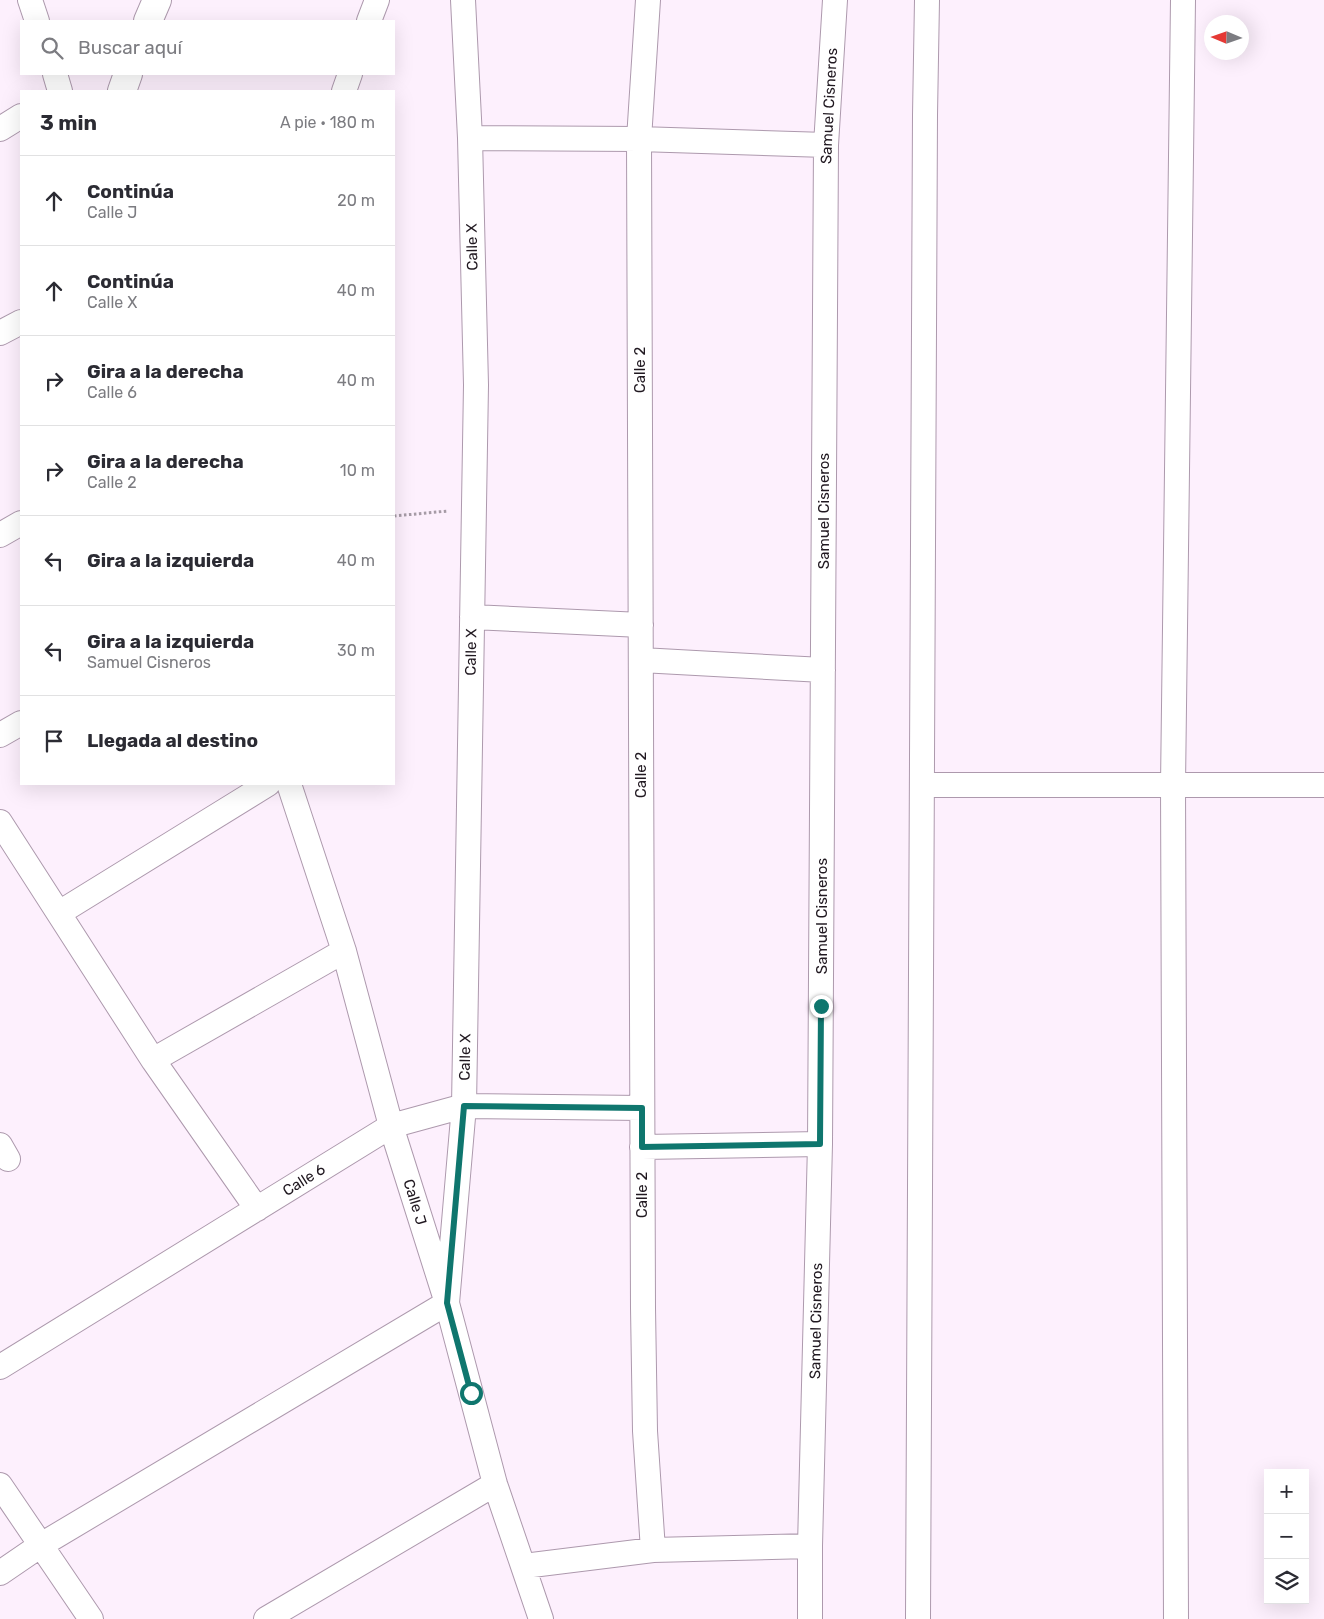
<!DOCTYPE html>
<html lang="es">
<head>
<meta charset="utf-8">
<style>
	:root { --surface:#fff; --page:#f2f2f3; --text:#2b2b33; --muted:#7c7c81; --line:#e1e1e2 }
	body { margin:0; font-family:Rubik,sans-serif; background:var(--page); color:var(--text) }
	.controls { position:absolute; right:15px; bottom:15px; display:grid; overflow:hidden; border-radius:0px; box-shadow:0 5px 20px #0002 }
	.controls button { width:45px; height:45px; display:grid; place-items:center; padding:0; border:0; border-bottom:1px solid var(--line); background:var(--surface); color:var(--text); font:25px sans-serif }
	.compass { position:absolute; left:1204px; top:15px; width:45px; height:45px; border-radius:50%; background:var(--surface); box-shadow:0 5px 20px #0002; rotate:272deg }
	.stop { position:absolute; width:15px; height:15px; margin:-11px; border:4px solid #0f766e; border-radius:50%; background:#fff }
	.stop.end { background:#0f766e; border-color:#fff; box-shadow:0 1px 5px #0008 }
	.list { margin:0; padding:0; list-style:none }
	h2 { display:flex; justify-content:space-between; align-items:center; height:65px; margin:0; padding:0 20px; font-size:21px }
	h2 small { font-size:16px; font-weight:400; color:var(--muted) }
	.list li { display:grid; grid-template-columns:32px 1fr auto; gap:15px; align-items:center; box-sizing:border-box; height:90px; padding:0 20px; border-top:1px solid var(--line) }
	.list b { display:block; font-size:19px; white-space:nowrap }
	.list p { margin:0; font-size:16px; white-space:nowrap; color:var(--muted) }
	.list em { font-size:16px; font-style:normal; color:var(--muted) }
	.icon { flex:none; width:28px; height:28px; fill:none; stroke:currentColor; stroke-width:2; stroke-linecap:round; stroke-linejoin:round }
	.map { position:relative; flex:none; width:1324px; height:1619px; overflow:hidden }
	.search { position:absolute; background:var(--surface); box-shadow:0 5px 20px #0002; left:20px; top:20px; width:375px; height:55px; display:flex; align-items:center; gap:12px; box-sizing:border-box; padding:0 18px; border-radius:0px; color:var(--muted); font-size:19px }
	.panel { position:absolute; background:var(--surface); box-shadow:0 5px 20px #0002; left:20px; top:90px; width:375px; height:695px; border-radius:0px }
	.map>svg:first-child { display:block }
	.lines { fill:none; stroke-linecap:round; stroke-linejoin:round }
	.minor-casing { stroke:#ad99ad; stroke-width:26 }
	.tertiary-casing { stroke:#ad99ad; stroke-width:30 }
	.path { stroke:#a69ba6; stroke-width:3; stroke-dasharray:2.5 2.5; stroke-linecap:butt }
	.minor { stroke:#fff; stroke-width:24 }
	.tertiary { stroke:#fff; stroke-width:28 }
	.route { stroke:#0f766e; stroke-width:6 }
	.labels { text-anchor:middle; dominant-baseline:central; stroke-width:4.5; stroke-linejoin:round; paint-order:stroke }
	.street-label { font-size:15px; fill:#201820; stroke:#fff }
</style>
</head>
<body>
<div class="map">
<svg width="1324" height="1619" viewBox="0 0 1324 1619">
	<rect width="100%" height="100%" fill="#fdf0fd"/>
	<g class="lines">
		<g class="minor-casing">
			<path id="minor" d="M 30,0 L 37,21
				M 648,0 L 639,139 L 643,1308 L 645,1431 L 653,1550
				M 369,21 L 377,0
				M 55,74 L 60,91
				M 344,91 L 350,74
				M 0,129 L 21,116
				M 470,138 L 639,139 L 826,145
				M 0,333 L 21,322
				M 0,535 L 21,523
				M 472,617 L 641,625
				M 641,660 L 823,670
				M 0,735 L 21,723
				M 289,784 L 344,951 L 391,1126 L 447,1303 L 495,1484 L 541,1619
				M 922,785 L 1324,785
				M 0,822 L 153,1060 L 257,1209
				M 59,913 L 268,784
				M 153,1060 L 344,951
				M 0,1145 L 8,1159
				M 642,1147 L 820,1144
				M 0,1367 L 391,1126 L 464,1106 L 642,1108
				M 0,1485 L 91,1619
				M 524,1566 L 653,1550 L 810,1546
				M 0,1573 L 41,1545 L 447,1303 L 464,1106 L 476,385 L 470,138 L 463,0
				M 266,1619 L 495,1484
				M 810,1619 L 810,1546 L 820,1144 L 826,145 L 835,0
				M 918,1619 L 925,115 L 927,0
				M 1176,1619 L 1173,785 L 1183,0"/>
		</g>
		<g class="tertiary-casing">
			<path id="tertiary" d="M 148,21 L 157,0
				M 122,91 L 128,74"/>
		</g>
		<path class="path" d="M 394,516 L 448,511"/>
		<use href="#minor" class="minor"/>
		<use href="#tertiary" class="tertiary"/>
	</g>
	<g class="lines">
		<path class="route" d="M 471,1393 L 447,1303 L 464,1106 L 642,1108 L 642,1147 L 820,1144 L 821,1006"/>
	</g>
	<g class="labels">
		<g class="street-label">
			<text transform="translate(829 106) rotate(-87)">Samuel Cisneros</text>
			<text transform="translate(472 247) rotate(-91)">Calle X</text>
			<text transform="translate(640 370) rotate(-90)">Calle 2</text>
			<text transform="translate(824 511) rotate(-90)">Samuel Cisneros</text>
			<text transform="translate(471 652) rotate(-89)">Calle X</text>
			<text transform="translate(641 775) rotate(-90)">Calle 2</text>
			<text transform="translate(822 916) rotate(-90)">Samuel Cisneros</text>
			<text transform="translate(465 1057) rotate(-89)">Calle X</text>
			<text transform="translate(304 1180) rotate(-32)">Calle 6</text>
			<text transform="translate(642 1195) rotate(-90)">Calle 2</text>
			<text transform="translate(415 1202) rotate(73)">Calle J</text>
			<text transform="translate(816 1321) rotate(-89)">Samuel Cisneros</text>
		</g>
	</g>
</svg>
<div class="controls">
<button>+</button>
<button>−</button>
<button><svg class="icon" aria-label="layers" viewBox="0 0 24 24"><path d="M12 4l9 5-9 5-9-5zM3 14l9 5 9-5"/></svg></button>
</div>
<svg class="compass" viewBox="-18 -18 36 36"><path d="M0-13l5 13h-10z" fill="#e53935"/><path d="M0 13l5-13h-10z" fill="#7c7c81"/></svg>
<div class="stop" style="left:471px;top:1393px"></div>
<div class="stop end" style="left:821px;top:1006px"></div>
<div class="search"><svg class="icon" aria-label="search" viewBox="0 0 24 24"><circle cx="10" cy="10" r="6"/><path d="M15 15l6 6"/></svg>Buscar aquí</div>
<section class="panel">
<h2>3 min<small>A pie · 180 m</small></h2>
<ul class="list">
<li><svg class="icon" aria-label="ahead" viewBox="0 0 24 24"><path d="M12 20V5M6 11l6-6 6 6"/></svg><div><b>Continúa</b><p>Calle J</p></div><em>20 m</em></li>
<li><svg class="icon" aria-label="ahead" viewBox="0 0 24 24"><path d="M12 20V5M6 11l6-6 6 6"/></svg><div><b>Continúa</b><p>Calle X</p></div><em>40 m</em></li>
<li><svg class="icon" aria-label="right" viewBox="0 0 24 24"><path d="M7 20v-9h11M14 6l5 5-5 5"/></svg><div><b>Gira a la derecha</b><p>Calle 6</p></div><em>40 m</em></li>
<li><svg class="icon" aria-label="right" viewBox="0 0 24 24"><path d="M7 20v-9h11M14 6l5 5-5 5"/></svg><div><b>Gira a la derecha</b><p>Calle 2</p></div><em>10 m</em></li>
<li><svg class="icon" aria-label="left" viewBox="0 0 24 24"><path d="M17 20v-9H6M10 6l-5 5 5 5"/></svg><div><b>Gira a la izquierda</b></div><em>40 m</em></li>
<li><svg class="icon" aria-label="left" viewBox="0 0 24 24"><path d="M17 20v-9H6M10 6l-5 5 5 5"/></svg><div><b>Gira a la izquierda</b><p>Samuel Cisneros</p></div><em>30 m</em></li>
<li><svg class="icon" aria-label="arrive" viewBox="0 0 24 24"><path d="M6 21V4h12l-3 4 3 4H6"/></svg><div><b>Llegada al destino</b></div></li>
</ul>
</section>
</div>
</body>
</html>
